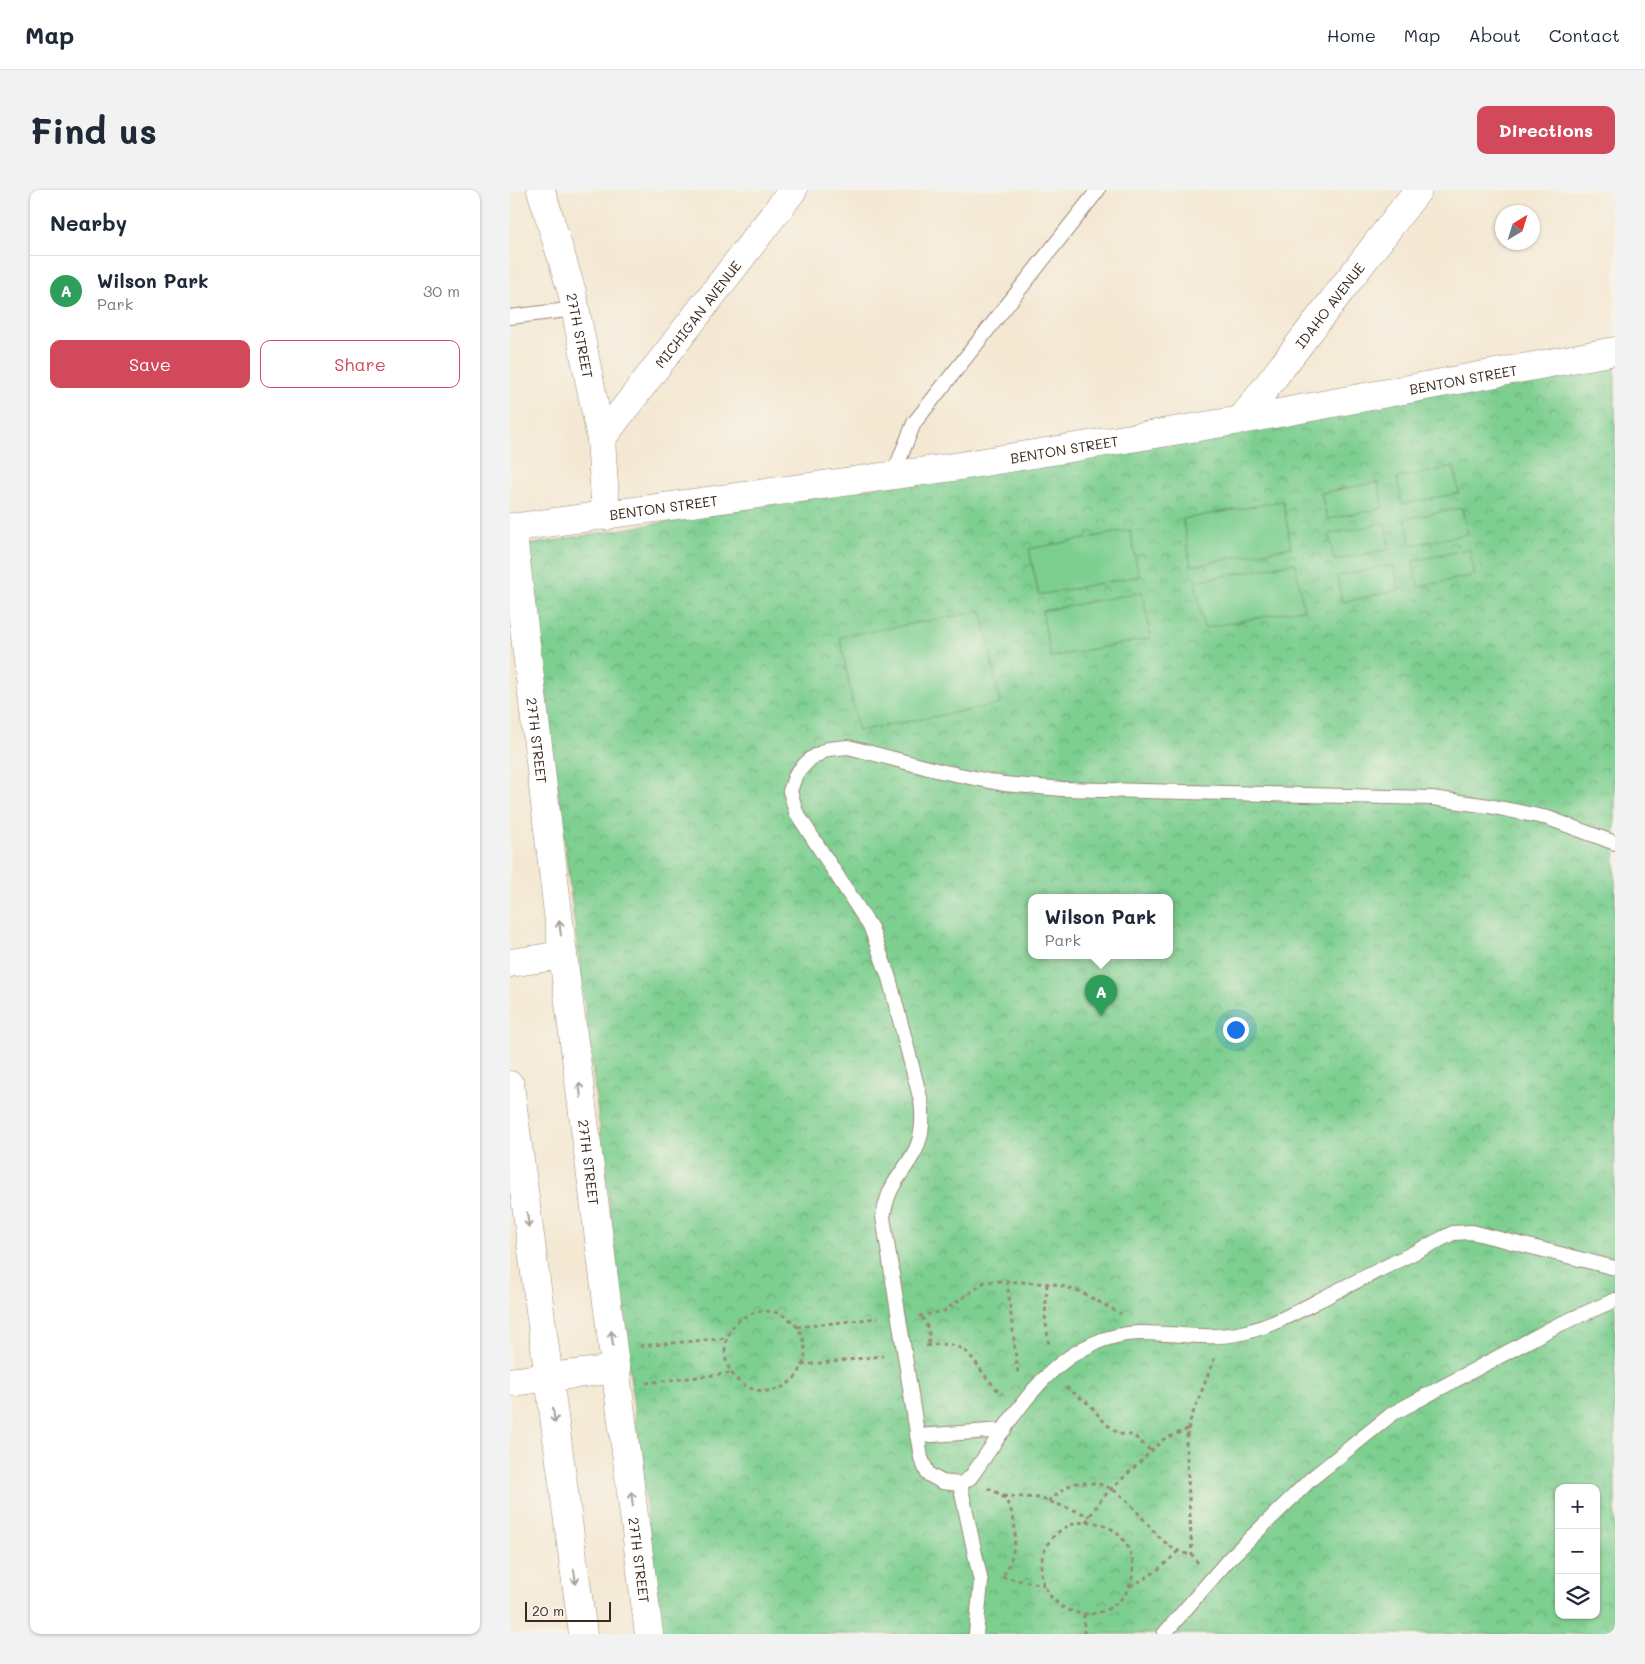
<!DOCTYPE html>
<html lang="en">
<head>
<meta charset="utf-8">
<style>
	:root { --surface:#fff; --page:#f2f2f3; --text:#1f2937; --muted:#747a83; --line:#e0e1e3; --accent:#d1495b }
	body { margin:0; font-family:Mali,sans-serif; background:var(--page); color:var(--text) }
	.controls { position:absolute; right:15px; bottom:15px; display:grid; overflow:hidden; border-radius:10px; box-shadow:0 1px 4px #0004 }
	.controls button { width:45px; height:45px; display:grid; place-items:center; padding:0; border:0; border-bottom:1px solid var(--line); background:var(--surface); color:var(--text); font:25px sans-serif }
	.compass { position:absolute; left:985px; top:15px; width:45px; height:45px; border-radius:50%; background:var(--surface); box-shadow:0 1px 4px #0004; rotate:38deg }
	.scale { position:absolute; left:15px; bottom:12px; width:86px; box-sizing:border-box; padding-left:5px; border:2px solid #3b2a1e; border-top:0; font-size:14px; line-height:18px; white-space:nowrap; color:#3b2a1e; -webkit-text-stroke:4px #f7f3e8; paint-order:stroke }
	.you { position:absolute; left:725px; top:839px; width:18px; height:18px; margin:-12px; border:4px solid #fff; border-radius:50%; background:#1a73e8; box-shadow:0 0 0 8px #1a73e833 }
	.badge { display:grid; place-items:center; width:32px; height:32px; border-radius:50%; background:var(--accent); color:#fff; font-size:16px; font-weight:700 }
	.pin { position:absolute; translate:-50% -41px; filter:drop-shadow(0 1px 2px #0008) }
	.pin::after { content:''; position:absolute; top:26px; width:18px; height:15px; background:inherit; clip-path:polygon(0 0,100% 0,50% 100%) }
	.popup { position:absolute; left:518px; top:704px; width:145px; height:65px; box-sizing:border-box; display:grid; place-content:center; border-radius:10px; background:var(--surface); filter:drop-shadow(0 1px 4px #0005); font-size:16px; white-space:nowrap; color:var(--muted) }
	.popup b { font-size:19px; color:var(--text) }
	.popup::after { content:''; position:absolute; left:50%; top:100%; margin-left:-10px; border:10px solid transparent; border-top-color:var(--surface) }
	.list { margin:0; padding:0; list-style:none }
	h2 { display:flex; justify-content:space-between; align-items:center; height:65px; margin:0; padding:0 20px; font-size:21px }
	h2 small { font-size:16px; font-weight:400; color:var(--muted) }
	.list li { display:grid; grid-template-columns:32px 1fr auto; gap:15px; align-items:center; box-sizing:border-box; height:70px; padding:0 20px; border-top:1px solid var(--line) }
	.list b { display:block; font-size:19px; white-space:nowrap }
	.list p { margin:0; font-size:16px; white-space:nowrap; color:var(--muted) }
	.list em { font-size:16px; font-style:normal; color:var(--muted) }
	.actions { display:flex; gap:10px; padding:15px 20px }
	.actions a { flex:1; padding:11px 0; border:1px solid var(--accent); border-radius:10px; text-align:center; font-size:18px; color:var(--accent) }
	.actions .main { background:var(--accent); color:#fff }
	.icon { flex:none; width:28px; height:28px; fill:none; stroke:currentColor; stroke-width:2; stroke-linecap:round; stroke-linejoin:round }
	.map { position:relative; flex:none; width:1105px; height:1444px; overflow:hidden; border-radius:10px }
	header { display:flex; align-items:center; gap:30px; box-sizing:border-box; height:70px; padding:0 25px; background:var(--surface); border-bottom:1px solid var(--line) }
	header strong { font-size:24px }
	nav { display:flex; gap:28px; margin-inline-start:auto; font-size:18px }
	.intro { display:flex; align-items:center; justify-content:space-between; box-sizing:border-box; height:120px; padding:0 30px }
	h1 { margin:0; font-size:35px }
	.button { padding:12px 22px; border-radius:10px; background:var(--accent); color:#fff; font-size:18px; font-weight:700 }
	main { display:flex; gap:30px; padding:0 30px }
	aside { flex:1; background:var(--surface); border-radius:10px; box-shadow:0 1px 4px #0004 }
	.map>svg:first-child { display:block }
	.park { fill:url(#park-crowns); stroke:#5c7c57; fill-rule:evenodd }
	.pitch { fill:#7dcf90; stroke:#5c7c57 }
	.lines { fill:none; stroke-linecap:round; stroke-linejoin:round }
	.service-casing { stroke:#988978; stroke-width:16 }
	.minor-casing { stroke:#988978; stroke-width:29 }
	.path { stroke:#988978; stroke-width:3; stroke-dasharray:4 4; stroke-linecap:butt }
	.service { stroke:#fff; stroke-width:14 }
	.minor { stroke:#fff; stroke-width:28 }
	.oneway { stroke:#a79f9a }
	.labels { text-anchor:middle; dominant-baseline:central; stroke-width:4; stroke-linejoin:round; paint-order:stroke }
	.street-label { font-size:14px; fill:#3b2a1e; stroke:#f7f3e8 }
</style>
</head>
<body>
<header>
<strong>Map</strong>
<nav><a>Home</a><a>Map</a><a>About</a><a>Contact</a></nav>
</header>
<div class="intro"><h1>Find us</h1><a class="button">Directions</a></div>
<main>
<aside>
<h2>Nearby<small></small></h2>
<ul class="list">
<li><span class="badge" style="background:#2e9e5b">A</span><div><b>Wilson Park</b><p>Park</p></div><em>30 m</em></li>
</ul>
<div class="actions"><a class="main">Save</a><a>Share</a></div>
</aside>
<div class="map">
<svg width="1105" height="1444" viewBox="0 0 1105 1444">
	<defs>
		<pattern id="park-crowns" width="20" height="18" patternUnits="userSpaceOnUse" patternTransform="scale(1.25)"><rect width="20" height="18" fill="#7dcf90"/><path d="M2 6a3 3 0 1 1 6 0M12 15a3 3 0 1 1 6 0" fill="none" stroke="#68a875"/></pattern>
	</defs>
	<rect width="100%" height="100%" fill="#f7f3e8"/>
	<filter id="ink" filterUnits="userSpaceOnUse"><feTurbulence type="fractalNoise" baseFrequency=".02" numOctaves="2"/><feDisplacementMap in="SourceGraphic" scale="10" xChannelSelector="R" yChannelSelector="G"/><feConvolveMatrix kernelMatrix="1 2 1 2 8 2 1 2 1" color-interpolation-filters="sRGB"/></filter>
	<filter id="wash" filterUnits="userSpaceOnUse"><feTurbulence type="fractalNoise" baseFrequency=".0096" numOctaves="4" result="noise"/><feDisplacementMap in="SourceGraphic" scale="20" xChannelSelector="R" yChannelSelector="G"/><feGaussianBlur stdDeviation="1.12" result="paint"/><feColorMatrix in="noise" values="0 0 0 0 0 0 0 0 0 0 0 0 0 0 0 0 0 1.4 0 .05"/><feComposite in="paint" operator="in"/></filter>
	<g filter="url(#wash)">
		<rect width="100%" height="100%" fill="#f4e8d3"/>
		<path class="park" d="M 1105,173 L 1105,1444 L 152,1444 L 18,355 ZM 522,707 L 660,707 L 660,765 L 522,765 ZM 1049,1298 L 1086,1298 L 1086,1425 L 1049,1425 Z"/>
		<path class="pitch" d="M 944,277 L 949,303 L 892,314 L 887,288 Z
			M 868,292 L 873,318 L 817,329 L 811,303 Z
			M 773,311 L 781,357 L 681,376 L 673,329 Z
			M 952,318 L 957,344 L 901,355 L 895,329 Z
			M 875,333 L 880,359 L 824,370 L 819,344 Z
			M 620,340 L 629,386 L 529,405 L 519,359 Z
			M 959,359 L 965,385 L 908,397 L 903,371 Z
			M 785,373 L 794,419 L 694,438 L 685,391 Z
			M 884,375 L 889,400 L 832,412 L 827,386 Z
			M 632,402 L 641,448 L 541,467 L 532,421 Z
			M 472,421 L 490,514 L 348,541 L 330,447 Z"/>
	</g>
	<g filter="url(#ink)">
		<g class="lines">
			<g class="service-casing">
				<path id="service" d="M 0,127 L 65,119
					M 383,285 L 404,233 L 588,0
					M 1105,653 L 1038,628 L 979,616 L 922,608 L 552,599 L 494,594 L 430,581 L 338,557 L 318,559 L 300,569 L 286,584 L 280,601 L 286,622 L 361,738 L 379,788 L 411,911 C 413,925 413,940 408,954 C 403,969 392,980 384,994 C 378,1004 375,1015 373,1027 L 411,1268 L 418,1284 L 432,1292 L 450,1294 L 460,1288 C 504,1227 544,1147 628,1143 C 661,1142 694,1150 727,1144 C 760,1138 790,1120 821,1104 C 861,1084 902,1064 943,1043 L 962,1042 L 1105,1078
					M 407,1246 L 494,1240
					M 450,1294 L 471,1392 L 466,1444
					M 654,1444 L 719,1369 L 801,1289 L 882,1224 L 1046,1136 L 1105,1110"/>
			</g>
			<g class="minor-casing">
				<g id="minor">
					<path id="s1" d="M 31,0 L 62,102 L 91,249 L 96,326"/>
					<path id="s2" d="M 731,230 L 908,0"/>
					<path id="s3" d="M 91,249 L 283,0"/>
					<path id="s4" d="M 2,337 L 53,765 L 139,1444"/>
					<path id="s5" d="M 0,338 L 444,277 L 731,230 L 1105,161"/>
					<path d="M 0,773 L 53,765"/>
					<path d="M 0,895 L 73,1444"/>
					<path d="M 0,1192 L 106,1179"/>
				</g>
			</g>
			<path class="path" d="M 497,1091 L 508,1184
				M 537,1094 L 535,1126 L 539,1157
				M215 1161a40 40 0 1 1 80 0a40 40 0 1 1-80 0Z
				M 409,1126 L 434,1121 L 475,1092 L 492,1091 L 544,1094 L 569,1101 L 611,1124
				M 412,1127 C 418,1137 421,1144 418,1155
				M 287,1137 L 368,1128
				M 130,1156 L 217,1148
				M 416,1156 C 465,1146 462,1179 492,1204
				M 292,1175 L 373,1166
				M 136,1193 L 221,1183
				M 556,1197 L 579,1214 L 595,1233 L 609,1244 L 623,1245 L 641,1261
				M 478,1298 C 483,1301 490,1303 494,1308 C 511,1330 507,1366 492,1387
				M 493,1306 L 530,1308 L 580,1326
				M 538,1311 C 546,1306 555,1297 563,1294 C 567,1292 571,1293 575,1293 C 625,1290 637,1359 682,1365
				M 576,1332 L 592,1308 L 654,1249 L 678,1239
				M531 1378a46 46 0 1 1 92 0a46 46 0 1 1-92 0Z
				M 688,1373 L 682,1365 L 676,1251 L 680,1231 L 705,1167
				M 492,1387 L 535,1395
				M 620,1396 C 640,1387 653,1377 668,1361
				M 574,1444 L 574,1424"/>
			<use href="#service" class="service"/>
			<use href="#minor" class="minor"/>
		</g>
		<defs><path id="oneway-shaft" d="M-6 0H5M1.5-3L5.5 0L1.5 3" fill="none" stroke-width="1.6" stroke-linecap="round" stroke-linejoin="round" transform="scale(1.25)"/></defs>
		<g class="oneway">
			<use href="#oneway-shaft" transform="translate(50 738) rotate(-97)"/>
			<use href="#oneway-shaft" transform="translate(70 900) rotate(-97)"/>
			<use href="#oneway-shaft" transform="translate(18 1030) rotate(82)"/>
			<use href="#oneway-shaft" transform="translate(102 1148) rotate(-97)"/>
			<use href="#oneway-shaft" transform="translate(44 1226) rotate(82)"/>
			<use href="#oneway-shaft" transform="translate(122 1309) rotate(-97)"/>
			<use href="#oneway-shaft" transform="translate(65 1387) rotate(82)"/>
		</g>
	</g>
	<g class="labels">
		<g class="street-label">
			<text stroke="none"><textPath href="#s2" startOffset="145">IDAHO AVENUE</textPath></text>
			<text stroke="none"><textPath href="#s3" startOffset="158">MICHIGAN AVENUE</textPath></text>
			<text stroke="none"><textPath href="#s1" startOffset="151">27TH STREET</textPath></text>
			<text stroke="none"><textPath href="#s5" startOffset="965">BENTON STREET</textPath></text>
			<text stroke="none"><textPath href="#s5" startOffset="560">BENTON STREET</textPath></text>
			<text stroke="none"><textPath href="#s5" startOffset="155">BENTON STREET</textPath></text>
			<text stroke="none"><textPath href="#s4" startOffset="215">27TH STREET</textPath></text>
			<text stroke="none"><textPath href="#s4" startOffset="640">27TH STREET</textPath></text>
			<text stroke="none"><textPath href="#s4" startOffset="1041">27TH STREET</textPath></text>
		</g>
	</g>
</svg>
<div class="controls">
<button>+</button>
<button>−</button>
<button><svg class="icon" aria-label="layers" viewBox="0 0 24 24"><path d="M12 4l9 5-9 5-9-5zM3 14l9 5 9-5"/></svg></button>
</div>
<svg class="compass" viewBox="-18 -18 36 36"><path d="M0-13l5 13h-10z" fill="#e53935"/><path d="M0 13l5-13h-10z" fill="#747a83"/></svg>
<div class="scale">20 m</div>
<div class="you"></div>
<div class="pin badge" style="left:591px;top:826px;background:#2e9e5b">A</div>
<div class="popup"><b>Wilson Park</b>Park</div>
</div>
</main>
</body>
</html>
